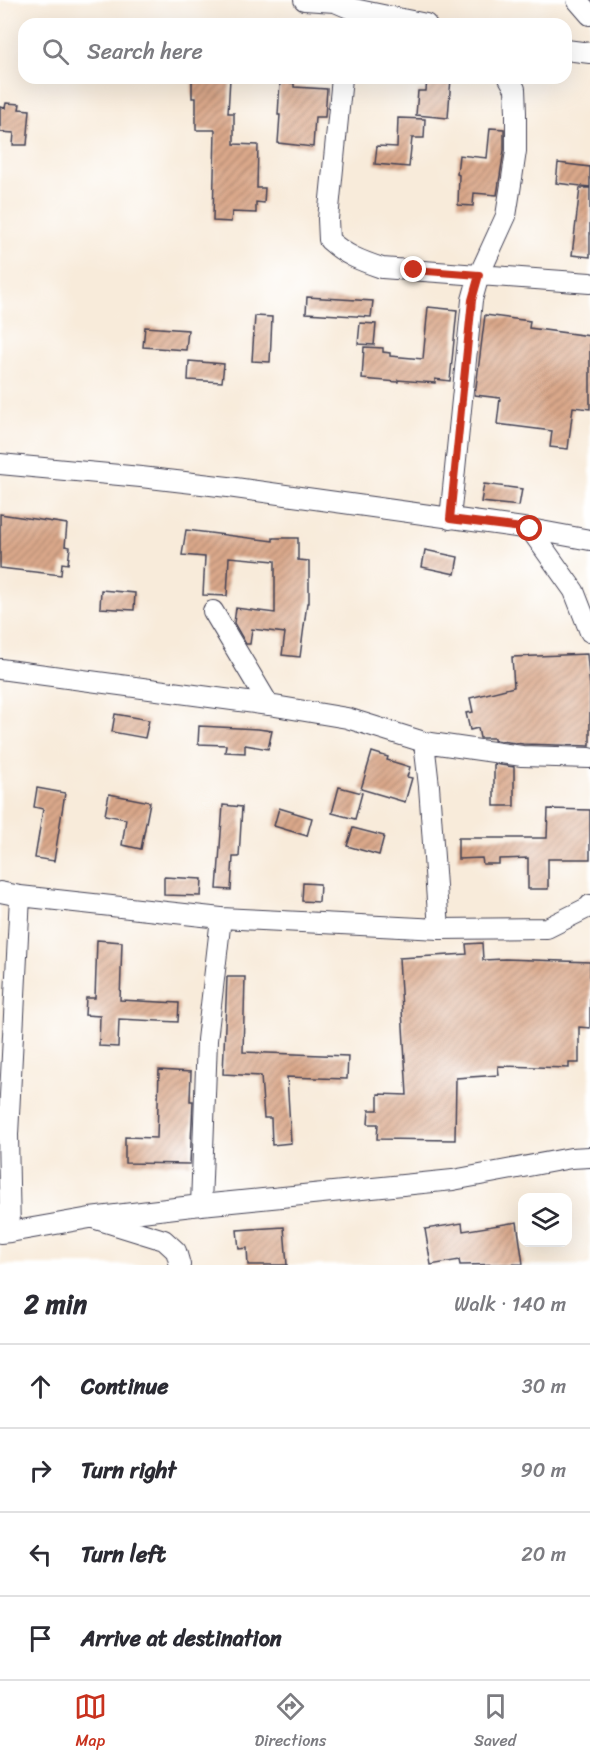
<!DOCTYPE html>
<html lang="en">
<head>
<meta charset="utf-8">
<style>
	:root { --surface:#fff; --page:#f7f7f7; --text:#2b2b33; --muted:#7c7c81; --line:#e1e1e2; --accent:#c8321e }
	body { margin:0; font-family:Sriracha,sans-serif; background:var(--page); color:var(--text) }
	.controls { position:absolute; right:18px; bottom:18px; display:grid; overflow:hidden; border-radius:12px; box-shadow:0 6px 24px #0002 }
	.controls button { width:54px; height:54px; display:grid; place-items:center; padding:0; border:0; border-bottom:2px solid var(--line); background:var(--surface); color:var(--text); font:30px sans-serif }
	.stop { position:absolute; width:18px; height:18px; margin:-14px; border:4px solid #c8321e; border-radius:50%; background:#fff }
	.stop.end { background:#c8321e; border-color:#fff; box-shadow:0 2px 6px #0008 }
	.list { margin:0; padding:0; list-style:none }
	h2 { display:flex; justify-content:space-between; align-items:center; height:78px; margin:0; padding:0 24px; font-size:26px }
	h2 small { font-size:20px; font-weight:400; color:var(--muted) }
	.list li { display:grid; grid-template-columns:39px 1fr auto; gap:18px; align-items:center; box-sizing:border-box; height:84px; padding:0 24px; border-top:2px solid var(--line) }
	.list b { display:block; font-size:22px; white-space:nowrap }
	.list em { font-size:20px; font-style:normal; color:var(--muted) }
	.icon { flex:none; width:33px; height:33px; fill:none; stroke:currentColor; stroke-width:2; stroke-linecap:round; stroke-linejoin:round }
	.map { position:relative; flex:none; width:590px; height:1265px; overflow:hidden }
	.search { position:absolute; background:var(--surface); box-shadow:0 6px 24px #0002; left:18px; right:18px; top:18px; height:66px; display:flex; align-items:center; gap:15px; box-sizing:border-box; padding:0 21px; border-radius:18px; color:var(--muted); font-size:22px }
	.sheet { height:414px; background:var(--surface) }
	nav { display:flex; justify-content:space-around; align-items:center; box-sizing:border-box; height:84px; border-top:2px solid var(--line); background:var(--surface); font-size:16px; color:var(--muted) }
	nav a { display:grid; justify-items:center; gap:3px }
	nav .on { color:var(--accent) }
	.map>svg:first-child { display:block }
	.building { fill:url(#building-hatch) }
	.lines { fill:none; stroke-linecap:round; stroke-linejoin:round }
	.minor-casing { stroke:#424053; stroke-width:22 }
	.minor { stroke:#fff; stroke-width:20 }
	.route { stroke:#c8321e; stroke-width:8 }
</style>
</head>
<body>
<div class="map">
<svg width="590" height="1265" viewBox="0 0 590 1265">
	<defs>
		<pattern id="building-hatch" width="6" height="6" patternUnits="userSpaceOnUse" patternTransform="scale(1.5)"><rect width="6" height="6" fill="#daa88a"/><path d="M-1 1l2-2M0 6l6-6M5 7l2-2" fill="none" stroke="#b08872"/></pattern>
	</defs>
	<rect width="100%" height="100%" fill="#fff"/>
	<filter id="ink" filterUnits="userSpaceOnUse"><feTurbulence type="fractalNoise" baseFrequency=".0167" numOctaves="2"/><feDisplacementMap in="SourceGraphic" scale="12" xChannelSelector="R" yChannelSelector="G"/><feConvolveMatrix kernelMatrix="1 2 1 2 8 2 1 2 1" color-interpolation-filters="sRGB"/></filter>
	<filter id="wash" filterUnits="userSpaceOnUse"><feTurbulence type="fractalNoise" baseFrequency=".008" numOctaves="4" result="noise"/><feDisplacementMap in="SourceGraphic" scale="24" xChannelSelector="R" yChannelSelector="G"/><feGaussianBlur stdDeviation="1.35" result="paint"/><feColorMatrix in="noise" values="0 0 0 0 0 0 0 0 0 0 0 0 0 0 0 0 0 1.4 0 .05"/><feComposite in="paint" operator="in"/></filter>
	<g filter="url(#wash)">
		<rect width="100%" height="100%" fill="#f8ebda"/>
		<g id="blocks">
			<path class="building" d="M 192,78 L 230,78 L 228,113 L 234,113 L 234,144 L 258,145 L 257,188 L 265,188 L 264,203 L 256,202 L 256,213 L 232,212 L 231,222 L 213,221 L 215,130 L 196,130 L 196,98 L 192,98 Z
				M 427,78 L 451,78 L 448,118 L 416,115 L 418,91 L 426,91 Z
				M 280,82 L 294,83 L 294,87 L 327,89 L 325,117 L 315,117 L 313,147 L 278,143 L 280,115 L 278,115 Z
				M 6,103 L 20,104 L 19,109 L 30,110 L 27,145 L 13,145 L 14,133 L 0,132 L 0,107 L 5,108 Z
				M 398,118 L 425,119 L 424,138 L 412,138 L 409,167 L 375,164 L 377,146 L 397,147 Z
				M 490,128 L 504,129 L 504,150 L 497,195 L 474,193 L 473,206 L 458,205 L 459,175 L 457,174 L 459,155 L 487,158 Z
				M 558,163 L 590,167 L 590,187 L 556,183 Z
				M 580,188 L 590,188 L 590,257 L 572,255 Z
				M 307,297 L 373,301 L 371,317 L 306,313 Z
				M 428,307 L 457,310 L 450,381 L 435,379 L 435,383 L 398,380 L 398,382 L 362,379 L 364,347 L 383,348 L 383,352 L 390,353 L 390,356 L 423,359 Z
				M 485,315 L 530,321 L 529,328 L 590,336 L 590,409 L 573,407 L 568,449 L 550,447 L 552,431 L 497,424 L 500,398 L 475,395 Z
				M 255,316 L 272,317 L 270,362 L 252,361 Z
				M 360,323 L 376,324 L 374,345 L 358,344 Z
				M 145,327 L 188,330 L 186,350 L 143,347 Z
				M 189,361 L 224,364 L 222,382 L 188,380 Z
				M 484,484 L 522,489 L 519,506 L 481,502 Z
				M 0,514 L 67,524 L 65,546 L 70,547 L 68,564 L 62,563 L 61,575 L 0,568 Z
				M 186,530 L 273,541 L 273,538 L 298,538 L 298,560 L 309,561 L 309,603 L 307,603 L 300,657 L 282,655 L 285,633 L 252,629 L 250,644 L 246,644 L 234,623 L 236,608 L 275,613 L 275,561 L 229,557 L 227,596 L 203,595 L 205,557 L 182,555 Z
				M 425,550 L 458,557 L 455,574 L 422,567 Z
				M 101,590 L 135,593 L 134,610 L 100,608 Z
				M 587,654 L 590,688 L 590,746 L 523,744 L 494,740 L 494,738 L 480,738 L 478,728 L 470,730 L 466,713 L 473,712 L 470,698 L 514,687 L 512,657 Z
				M 115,714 L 149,720 L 145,738 L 112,732 Z
				M 199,726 L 258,729 L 272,731 L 268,749 L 245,745 L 245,753 L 225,752 L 226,745 L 198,744 Z
				M 372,752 L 388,757 L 387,760 L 410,767 L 407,777 L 412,778 L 405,802 L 361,789 Z
				M 494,764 L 514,767 L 514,806 L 494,806 Z
				M 339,787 L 362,793 L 355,819 L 332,813 Z
				M 37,788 L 65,793 L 54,861 L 35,858 L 43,809 L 34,807 Z
				M 109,794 L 150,802 L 141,849 L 122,845 L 126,819 L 105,815 Z
				M 223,805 L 242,807 L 239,857 L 233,857 L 231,890 L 217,889 Z
				M 279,808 L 312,818 L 307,836 L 274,826 Z
				M 548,809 L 590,810 L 590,859 L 548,859 L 548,889 L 528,889 L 528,858 L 499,859 L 499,864 L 483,864 L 482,858 L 458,859 L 458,838 L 547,838 Z
				M 353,828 L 384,836 L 379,855 L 347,846 Z
				M 164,877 L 202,879 L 201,896 L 164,895 Z
				M 303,883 L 320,884 L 319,902 L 302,901 Z
				M 97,940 L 122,942 L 120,1000 L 179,1003 L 178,1022 L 119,1019 L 118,1047 L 99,1046 L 100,1016 L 85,1015 L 86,998 L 95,998 Z
				M 482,943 L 483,960 L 505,959 L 590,962 L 590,1028 L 579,1027 L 579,1063 L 569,1063 L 569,1068 L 498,1066 L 499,1075 L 456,1078 L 455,1140 L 377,1139 L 378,1124 L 368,1124 L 369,1110 L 378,1110 L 378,1094 L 407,1095 L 399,958 L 467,954 L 466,944 Z
				M 227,977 L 245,977 L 243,1052 L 348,1056 L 347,1079 L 287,1077 L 291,1143 L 272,1145 L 271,1118 L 264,1118 L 261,1076 L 223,1074 Z
				M 159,1070 L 191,1072 L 190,1101 L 193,1101 L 190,1164 L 125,1163 L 125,1137 L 157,1138 Z
				M 517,1222 L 523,1264 L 460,1265 L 459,1260 L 431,1265 L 425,1229 L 462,1223 L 463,1231 Z
				M 284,1227 L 287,1265 L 248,1265 L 247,1248 L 239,1249 L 237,1230 Z"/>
		</g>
	</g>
	<g filter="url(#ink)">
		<use href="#blocks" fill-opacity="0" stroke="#424053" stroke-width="1.5"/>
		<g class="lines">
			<g class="minor-casing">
				<path id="minor" d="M 304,0 L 335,2 L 349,8 L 426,24
					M 577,0 L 590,15
					M 566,50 L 590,53
					M 342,78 L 328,219 L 329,240 C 345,255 361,261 382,268 L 590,283
					M 0,464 L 141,477 L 228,487 L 530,529 L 590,540
					M 450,519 L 472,300 L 479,275 L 506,216 L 512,178 L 516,151 L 516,113 L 515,89 L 509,78
					M 530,529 L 574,591 L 590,632
					M 213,611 L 269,705
					M 0,669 L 269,705 L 347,718 L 424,742 L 429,786 L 439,929
					M 424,742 L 522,756 L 590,758
					M 0,892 L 20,896 L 221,918 L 439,929 L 547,928 L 589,907 L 590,905
					M 201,1205 L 207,1040 L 221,918
					M 96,1219 L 164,1240 L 176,1251 L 180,1265
					M 10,1232 L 8,1135 L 20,896
					M 0,1233 L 10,1232 L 90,1218 L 201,1205 L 453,1180 L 571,1158 L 590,1157"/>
			</g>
			<use href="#minor" class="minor"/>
		</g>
	</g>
	<g class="lines" filter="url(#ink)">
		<path class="route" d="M 414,270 L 479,275 L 472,300 L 450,519 L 530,529"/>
	</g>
</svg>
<div class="controls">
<button><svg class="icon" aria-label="layers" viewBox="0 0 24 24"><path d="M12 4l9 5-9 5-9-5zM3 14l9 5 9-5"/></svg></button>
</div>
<div class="stop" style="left:530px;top:529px"></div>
<div class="stop end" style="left:414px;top:270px"></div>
<div class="search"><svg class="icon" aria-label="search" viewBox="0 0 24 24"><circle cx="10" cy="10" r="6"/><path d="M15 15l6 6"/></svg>Search here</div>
</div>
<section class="sheet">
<h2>2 min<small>Walk · 140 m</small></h2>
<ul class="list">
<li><svg class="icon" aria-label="ahead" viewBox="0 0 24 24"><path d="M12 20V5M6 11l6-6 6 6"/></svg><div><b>Continue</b></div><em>30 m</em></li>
<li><svg class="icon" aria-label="right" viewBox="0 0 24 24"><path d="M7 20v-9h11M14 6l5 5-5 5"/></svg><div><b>Turn right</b></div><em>90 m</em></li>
<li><svg class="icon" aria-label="left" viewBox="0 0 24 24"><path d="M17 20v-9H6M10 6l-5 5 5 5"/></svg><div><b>Turn left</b></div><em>20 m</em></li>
<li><svg class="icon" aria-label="arrive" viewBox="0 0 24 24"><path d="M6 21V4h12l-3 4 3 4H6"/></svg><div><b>Arrive at destination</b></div></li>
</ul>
</section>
<nav>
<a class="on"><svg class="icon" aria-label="map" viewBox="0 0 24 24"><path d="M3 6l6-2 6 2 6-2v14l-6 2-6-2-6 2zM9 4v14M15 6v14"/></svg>Map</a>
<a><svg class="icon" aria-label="directions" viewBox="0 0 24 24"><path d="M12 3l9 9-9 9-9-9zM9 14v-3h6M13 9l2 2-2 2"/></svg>Directions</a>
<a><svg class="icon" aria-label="saved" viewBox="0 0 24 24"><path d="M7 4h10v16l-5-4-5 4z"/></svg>Saved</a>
</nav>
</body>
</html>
